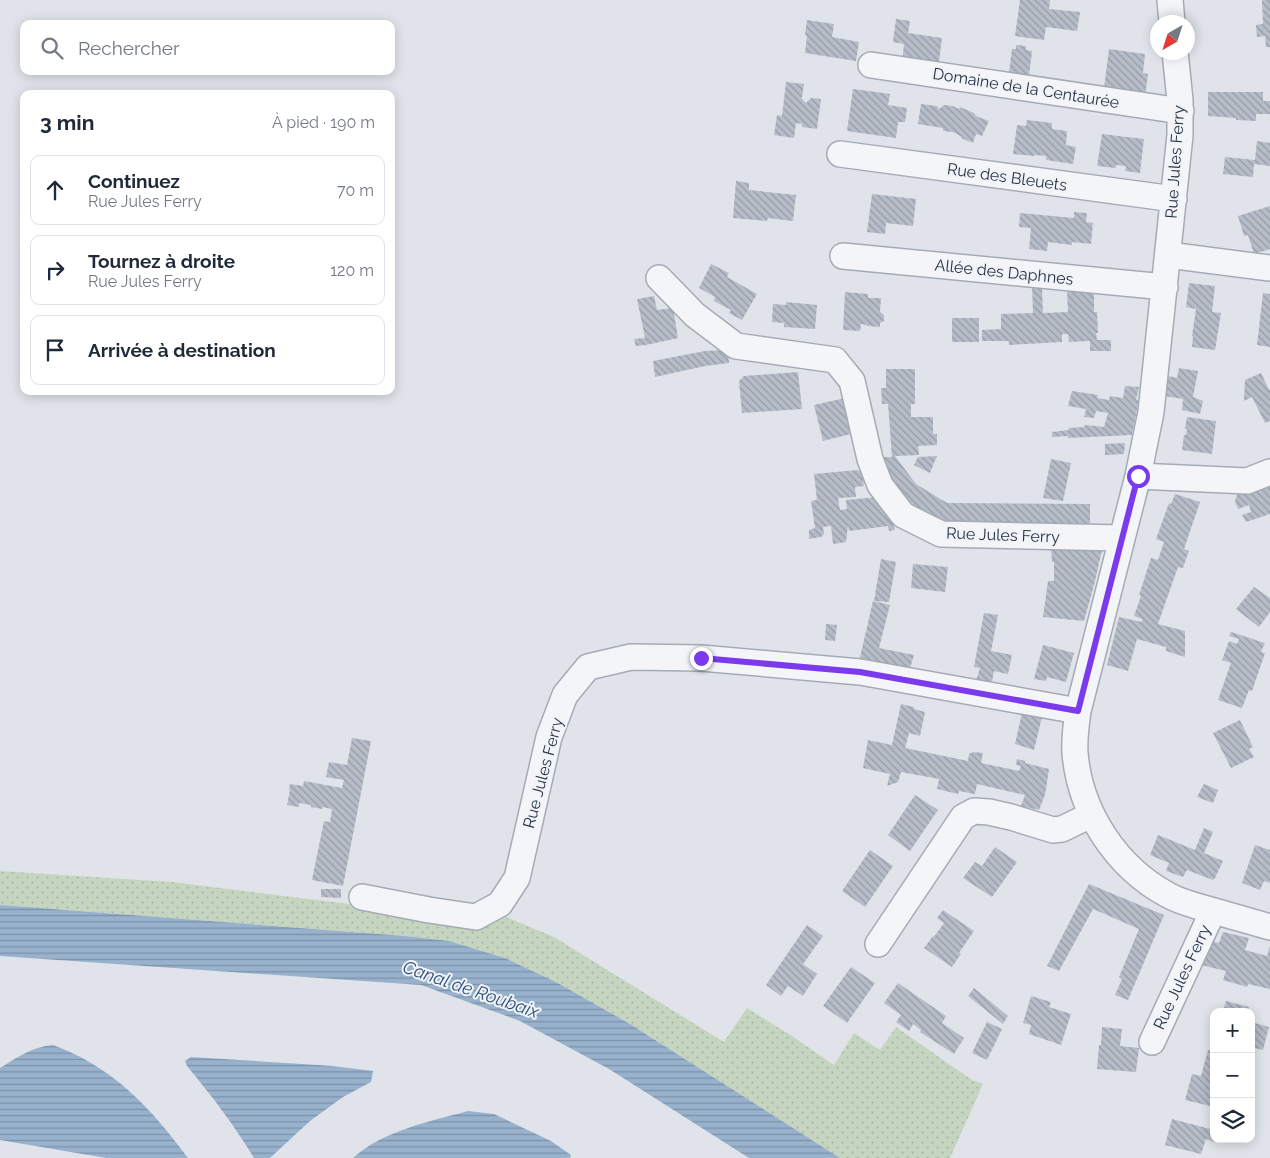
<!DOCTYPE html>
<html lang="fr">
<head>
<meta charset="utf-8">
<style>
	:root { --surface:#fff; --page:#f2f2f3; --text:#1f2937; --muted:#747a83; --line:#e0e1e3 }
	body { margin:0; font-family:Raleway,sans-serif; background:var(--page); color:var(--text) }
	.controls { position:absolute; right:15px; bottom:15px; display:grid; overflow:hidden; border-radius:10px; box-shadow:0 2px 12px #0003 }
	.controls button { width:45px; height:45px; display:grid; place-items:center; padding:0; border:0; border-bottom:1px solid var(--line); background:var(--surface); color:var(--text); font:25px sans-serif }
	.compass { position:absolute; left:1150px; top:15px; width:45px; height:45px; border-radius:50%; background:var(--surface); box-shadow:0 2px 12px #0003; rotate:219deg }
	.stop { position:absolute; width:15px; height:15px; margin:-11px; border:4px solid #7c3aed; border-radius:50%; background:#fff }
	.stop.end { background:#7c3aed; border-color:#fff; box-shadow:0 1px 5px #0008 }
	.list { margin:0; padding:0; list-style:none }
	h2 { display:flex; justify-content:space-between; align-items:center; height:65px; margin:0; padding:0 20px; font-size:21px }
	h2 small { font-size:16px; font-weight:400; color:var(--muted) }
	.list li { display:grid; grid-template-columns:32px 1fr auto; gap:15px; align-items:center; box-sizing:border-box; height:70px; margin:0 10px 10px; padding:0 10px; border:1px solid var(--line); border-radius:10px }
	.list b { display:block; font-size:19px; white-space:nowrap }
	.list p { margin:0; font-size:16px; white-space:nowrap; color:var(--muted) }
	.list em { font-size:16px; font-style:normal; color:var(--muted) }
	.icon { flex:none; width:28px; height:28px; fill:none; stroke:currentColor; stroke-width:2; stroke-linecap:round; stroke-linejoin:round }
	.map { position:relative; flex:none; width:1270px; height:1158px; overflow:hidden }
	.search { position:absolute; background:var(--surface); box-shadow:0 2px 12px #0003; left:20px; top:20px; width:375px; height:55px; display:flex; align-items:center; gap:12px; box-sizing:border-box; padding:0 18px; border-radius:10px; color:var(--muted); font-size:19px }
	.panel { position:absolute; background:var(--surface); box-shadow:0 2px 12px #0003; left:20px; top:90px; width:375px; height:305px; border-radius:10px }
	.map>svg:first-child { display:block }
	.grass { fill:url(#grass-dots) }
	.water { fill:url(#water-rules) }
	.building { fill:url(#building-back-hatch) }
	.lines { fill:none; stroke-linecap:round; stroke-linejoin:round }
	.minor-casing { stroke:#a5abb5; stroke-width:28 }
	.minor { stroke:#f3f5f8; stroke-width:25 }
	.route { stroke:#7c3aed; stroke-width:6 }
	.labels { text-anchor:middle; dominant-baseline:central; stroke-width:4; stroke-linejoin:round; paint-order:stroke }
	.street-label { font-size:16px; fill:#273143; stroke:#f0f3f7 }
	.water-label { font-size:18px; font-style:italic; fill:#2e507a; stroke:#f0f3f7 }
</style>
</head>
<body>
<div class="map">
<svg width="1270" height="1158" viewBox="0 0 1270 1158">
	<defs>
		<pattern id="grass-dots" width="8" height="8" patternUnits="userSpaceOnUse" patternTransform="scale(1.25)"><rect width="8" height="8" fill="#c6d5c0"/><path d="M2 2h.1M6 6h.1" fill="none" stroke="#aab7a6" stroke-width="1.8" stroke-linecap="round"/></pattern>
		<pattern id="water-rules" width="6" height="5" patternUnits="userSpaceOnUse" patternTransform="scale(1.25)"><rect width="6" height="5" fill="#98b2cd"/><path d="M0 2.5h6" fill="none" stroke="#7c91a8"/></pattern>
		<pattern id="building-back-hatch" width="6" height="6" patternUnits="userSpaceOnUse" patternTransform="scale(1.25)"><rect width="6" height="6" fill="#b7bdc8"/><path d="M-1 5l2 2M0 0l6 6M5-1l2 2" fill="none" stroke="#959aa4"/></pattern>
	</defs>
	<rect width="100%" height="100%" fill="#e0e4ea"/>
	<path class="grass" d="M 0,871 L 172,882 L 365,906 L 482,907 L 554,937 L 724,1042 L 747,1008 L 792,1036 L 834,1065 L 854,1033 L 880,1050 L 896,1027 L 972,1080 L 983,1084 L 950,1158 L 840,1158 L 630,1024 L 556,982 L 505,958 L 449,941 L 405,936 L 0,905 Z"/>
	<path class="water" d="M 0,905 L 405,936 L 449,941 L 505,958 L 556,982 L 630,1024 L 840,1158 L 749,1158 L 609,1069 L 520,1021 L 421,985 L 0,956 Z
		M 53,1045 C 112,1066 152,1109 188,1158 L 106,1158 L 0,1140 L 0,1068 C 18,1057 31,1047 53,1045 Z
		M 191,1057 L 333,1066 L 373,1071 L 371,1082 L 343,1097 L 310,1121 L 270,1158 L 254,1158 C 234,1125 212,1096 187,1066 L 185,1061 Z
		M 468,1111 L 494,1114 L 551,1141 L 571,1155 L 570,1158 L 353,1158 C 382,1131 431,1121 468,1111 Z"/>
	<path class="building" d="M 1020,0 L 1050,0 L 1049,9 L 1080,12 L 1077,31 L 1046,27 L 1044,40 L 1015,36 Z
		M 1262,0 L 1270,0 L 1270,47 L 1266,47 L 1265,36 L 1257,37 L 1256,25 L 1263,24 Z
		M 896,19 L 910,21 L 908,33 L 942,38 L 938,69 L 902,64 L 904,44 L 893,42 Z
		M 807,20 L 834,24 L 832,37 L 859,42 L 856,61 L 805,53 L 807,36 L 805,35 Z
		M 1016,45 L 1026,46 L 1026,50 L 1032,51 L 1029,76 L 1009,73 L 1012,49 L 1016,49 Z
		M 1109,49 L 1145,54 L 1143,73 L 1148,74 L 1145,97 L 1104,88 Z
		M 786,82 L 804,84 L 802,97 L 801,98 L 806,103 L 811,98 L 821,99 L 817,129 L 802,127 L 802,124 L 796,123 L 794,138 L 774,135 L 777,115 L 782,116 Z
		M 853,89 L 890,94 L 888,105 L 907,108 L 905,122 L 898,122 L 896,138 L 847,131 Z
		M 1208,92 L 1263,92 L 1263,101 L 1270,101 L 1270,114 L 1256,114 L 1256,121 L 1236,120 L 1236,118 L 1208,116 Z
		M 921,104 L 937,106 L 939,109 L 944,105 L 953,106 L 959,109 L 960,107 L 974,113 L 976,116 L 989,121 L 982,136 L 976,134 L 973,143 L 961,138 L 962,137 L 953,132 L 943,131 L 943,128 L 918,124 Z
		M 1027,120 L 1052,123 L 1052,129 L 1067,131 L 1066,145 L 1076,147 L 1073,164 L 1046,160 L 1046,156 L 1034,155 L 1034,156 L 1013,154 L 1017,125 L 1026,126 Z
		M 1102,134 L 1144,139 L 1140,173 L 1125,171 L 1126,166 L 1116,165 L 1116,168 L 1097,166 Z
		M 1257,141 L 1270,143 L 1270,166 L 1254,164 L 1253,177 L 1223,174 L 1225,157 L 1255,160 Z
		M 736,181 L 749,183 L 749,190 L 796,195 L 793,221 L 768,218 L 767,221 L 733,218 Z
		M 872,194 L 916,199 L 913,226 L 886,223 L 885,234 L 867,232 Z
		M 1270,206 L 1270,249 L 1254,254 L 1248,235 L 1244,236 L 1238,216 Z
		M 1074,212 L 1087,213 L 1086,222 L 1093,223 L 1091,244 L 1072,242 L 1072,245 L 1048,242 L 1047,251 L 1029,249 L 1031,228 L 1019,227 L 1020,213 L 1074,218 Z
		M 711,264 L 729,273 L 727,277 L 757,294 L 742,320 L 729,313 L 731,310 L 714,301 L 715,297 L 699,288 Z
		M 1189,283 L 1215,286 L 1212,312 L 1221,313 L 1215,350 L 1192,347 L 1193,336 L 1192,336 L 1196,309 L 1186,307 Z
		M 1032,287 L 1042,288 L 1043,313 L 1068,312 L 1067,291 L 1094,293 L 1094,312 L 1097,312 L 1098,333 L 1096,333 L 1097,340 L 1111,340 L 1111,351 L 1090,351 L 1090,341 L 1069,342 L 1068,334 L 1062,334 L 1062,342 L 1009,345 L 1009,341 L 982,341 L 982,330 L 1001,329 L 1001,314 L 1033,313 Z
		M 845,292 L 868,294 L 868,298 L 881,298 L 880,312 L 884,315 L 884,321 L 880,323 L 880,327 L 867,326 L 867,325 L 861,324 L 860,331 L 843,330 Z
		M 1263,293 L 1270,294 L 1270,347 L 1257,345 Z
		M 654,296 L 657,310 L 673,308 L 678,338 L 646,345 L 636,346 L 634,339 L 645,338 L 637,299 Z
		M 786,302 L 817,305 L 815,329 L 784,327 L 784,323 L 772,322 L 773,304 L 786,305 Z
		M 952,318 L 979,318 L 979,342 L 952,342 Z
		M 726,350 L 728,351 L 729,363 L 705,366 L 655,377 L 653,361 L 705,351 Z
		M 1179,368 L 1198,371 L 1193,397 L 1203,401 L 1200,414 L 1182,410 L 1183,399 L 1164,396 L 1168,376 L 1177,378 Z
		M 886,369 L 915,369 L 915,404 L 911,404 L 911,417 L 933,417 L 933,434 L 937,434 L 937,445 L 918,446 L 919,455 L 895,456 L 916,484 L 947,503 L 1090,504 L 1090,524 L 938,523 L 898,497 L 879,457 L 892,457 L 888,404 L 882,404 L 881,388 L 886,388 Z
		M 798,372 L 802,409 L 742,413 L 739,381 L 744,376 Z
		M 1261,373 L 1269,390 L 1270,389 L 1270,421 L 1265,423 L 1252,397 L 1244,401 L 1245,380 Z
		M 1125,386 L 1139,387 L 1136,400 L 1138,400 L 1138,404 L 1132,435 L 1068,438 L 1068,436 L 1052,437 L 1052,432 L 1069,430 L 1069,428 L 1084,427 L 1085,425 L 1104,427 L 1108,413 L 1096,411 L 1094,418 L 1084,417 L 1086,409 L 1068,406 L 1072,391 L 1098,395 L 1097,398 L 1109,400 L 1110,396 L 1123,398 Z
		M 845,398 L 855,433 L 823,441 L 814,405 Z
		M 1187,417 L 1216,421 L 1212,454 L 1182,450 L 1184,435 L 1186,435 L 1187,429 L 1185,428 Z
		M 1125,443 L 1124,454 L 1105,455 L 1105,444 Z
		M 937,456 L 930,473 L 914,465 L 918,457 Z
		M 1051,459 L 1071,463 L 1063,501 L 1043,498 Z
		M 858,470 L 858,471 L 862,471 L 864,486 L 855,487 L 856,497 L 838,498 L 840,510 L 847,509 L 846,500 L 878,497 L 893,524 L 895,530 L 889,531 L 888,526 L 849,531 L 848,525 L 846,542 L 833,544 L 831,526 L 823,527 L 824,534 L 821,537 L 809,539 L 809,530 L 815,528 L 811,501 L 817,500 L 814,474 Z
		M 1270,484 L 1270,514 L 1246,522 L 1242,515 L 1251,512 L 1249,505 L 1238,509 L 1235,501 L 1239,488 Z
		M 1175,494 L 1200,502 L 1184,549 L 1189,551 L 1186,559 L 1183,568 L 1178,567 L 1158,624 L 1185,631 L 1185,657 L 1166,651 L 1166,647 L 1137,639 L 1128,671 L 1107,665 L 1119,617 L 1142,622 L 1142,619 L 1134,616 L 1141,596 L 1139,595 L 1151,558 L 1158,560 L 1164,542 L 1156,539 L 1169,503 L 1171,504 Z
		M 1051,545 L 1096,545 L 1102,550 L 1094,585 L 1084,621 L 1043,617 L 1048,581 L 1054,581 L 1054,562 L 1052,562 Z
		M 881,559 L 896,562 L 889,602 L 874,601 Z
		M 913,564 L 948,567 L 945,592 L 911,588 Z
		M 1254,587 L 1270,598 L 1270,612 L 1259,627 L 1236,609 Z
		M 873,601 L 890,605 L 879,648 L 914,655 L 908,675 L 858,666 Z
		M 984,613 L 998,615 L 991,651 L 1012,655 L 1008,674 L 994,671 L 991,687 L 975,684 L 980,668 L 974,667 Z
		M 826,624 L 837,625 L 835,641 L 825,640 Z
		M 1231,632 L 1265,643 L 1261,652 L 1265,653 L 1252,691 L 1249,690 L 1242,708 L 1218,700 L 1231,663 L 1222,660 L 1229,641 L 1237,644 L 1239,639 L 1229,636 Z
		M 1043,645 L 1074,653 L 1066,682 L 1047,677 L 1046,681 L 1034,679 Z
		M 901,704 L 914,707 L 914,709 L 925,712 L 920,736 L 909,733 L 905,748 L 968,761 L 969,754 L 973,752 L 983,753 L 981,763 L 1019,771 L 1021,766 L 1016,765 L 1017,759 L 1025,761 L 1025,763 L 1049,769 L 1045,795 L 1039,810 L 1021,806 L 1025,795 L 977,784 L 975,794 L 959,791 L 958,794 L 937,789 L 939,779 L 901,772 L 898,782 L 887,786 L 890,774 L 863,768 L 868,740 L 892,745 Z
		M 1022,713 L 1042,717 L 1034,750 L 1015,744 Z
		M 1240,720 L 1253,747 L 1249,749 L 1254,757 L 1231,768 L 1213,733 Z
		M 352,738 L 371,741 L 343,886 L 312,880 L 324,821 L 330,822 L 332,809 L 322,807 L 322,809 L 311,807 L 311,805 L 299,803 L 299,807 L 287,805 L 290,790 L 289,789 L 290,784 L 303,786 L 304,781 L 342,788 L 344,780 L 326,777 L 329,762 L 347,765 Z
		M 1204,784 L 1218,790 L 1213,803 L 1197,797 Z
		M 915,795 L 938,810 L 910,851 L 888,835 Z
		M 1204,828 L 1213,832 L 1204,853 L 1223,861 L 1215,878 L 1213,880 L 1187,870 L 1183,877 L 1166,871 L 1169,863 L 1150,855 L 1158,835 L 1195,850 Z
		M 1255,845 L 1270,850 L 1270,883 L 1264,881 L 1260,890 L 1242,883 Z
		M 995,847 L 1017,862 L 992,897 L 963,878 L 975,862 L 982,866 Z
		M 870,850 L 893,866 L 865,907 L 842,891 Z
		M 1089,884 L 1164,915 L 1128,1000 L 1115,995 L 1122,979 L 1119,977 L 1139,929 L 1093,909 L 1059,971 L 1047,966 Z
		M 321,889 L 341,889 L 341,898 L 321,897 Z
		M 943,910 L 974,931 L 959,953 L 961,954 L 952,967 L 924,948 L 933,936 L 934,937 L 944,923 L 937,918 Z
		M 807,925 L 823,936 L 803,964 L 817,974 L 803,996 L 788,986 L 781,996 L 766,985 Z
		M 1223,932 L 1249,938 L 1245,950 L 1267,956 L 1270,946 L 1270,989 L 1248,984 L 1247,987 L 1223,980 L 1226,971 L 1197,964 L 1207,940 L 1219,943 Z
		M 851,967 L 875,983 L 847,1023 L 823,1006 Z
		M 898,983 L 946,1016 L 942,1023 L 964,1038 L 954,1054 L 920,1032 L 921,1030 L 913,1024 L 909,1031 L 896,1022 L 901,1015 L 884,1003 Z
		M 974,988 L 1008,1016 L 1003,1024 L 968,996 Z
		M 1031,996 L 1051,1002 L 1049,1007 L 1071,1014 L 1061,1045 L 1029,1034 L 1031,1025 L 1023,1023 Z
		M 1226,1001 L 1249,1007 L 1248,1012 L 1223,1012 Z
		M 987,1022 L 1002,1029 L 987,1060 L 972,1053 Z
		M 1251,1022 L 1269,1027 L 1263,1050 L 1251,1047 Z
		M 1102,1027 L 1122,1029 L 1120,1046 L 1139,1048 L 1136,1072 L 1097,1069 L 1099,1045 L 1101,1045 Z
		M 1213,1045 L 1214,1045 L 1214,1107 L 1185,1100 L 1192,1074 L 1201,1076 L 1208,1050 L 1212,1051 Z
		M 1172,1119 L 1214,1130 L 1214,1142 L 1206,1139 L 1201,1154 L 1165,1145 Z"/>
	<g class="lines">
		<g class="minor-casing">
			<path id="minor" d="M 1170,0 L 1172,22
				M 1175,52 L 1180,100 L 1180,135 L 1151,412 L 1138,476 L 1078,711 C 1076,725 1074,739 1075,753 C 1080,812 1116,867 1168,895 C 1180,902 1194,905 1207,909 C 1228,915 1249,921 1270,927
				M 871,65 L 1181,111
				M 840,154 L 1174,199
				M 1168,255 L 1270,268
				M 843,256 L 1165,287
				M 659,278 L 695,315 L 736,346 L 835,360 L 852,381 L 870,459 L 880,485 L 903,515 L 941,534 L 1122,538
				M 1138,476 L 1247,481 L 1270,472
				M 362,897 L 429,910 L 476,917 L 500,904 L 517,878 L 549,737 L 565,695 L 588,667 L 631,657 L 701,658 L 860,672 L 1078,711
				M 878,944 L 963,817 L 974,811 L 989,812 L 1011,817 L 1053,830 L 1062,829 L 1091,815
				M 1152,1042 L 1213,911"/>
		</g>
		<use href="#minor" class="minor"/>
	</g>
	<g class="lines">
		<path class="route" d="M 701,658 L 860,672 L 1078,711 L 1138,476"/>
	</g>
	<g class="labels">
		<g class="street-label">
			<text transform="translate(1026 88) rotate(9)">Domaine de la Centaurée</text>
			<text transform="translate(1175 162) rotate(-86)">Rue Jules Ferry</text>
			<text transform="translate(1007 177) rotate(8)">Rue des Bleuets</text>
			<text transform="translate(1004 272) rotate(6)">Allée des Daphnes</text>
			<text transform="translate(1003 535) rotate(2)">Rue Jules Ferry</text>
			<text transform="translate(543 773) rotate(-75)">Rue Jules Ferry</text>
			<text transform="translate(1182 977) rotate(-65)">Rue Jules Ferry</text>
		</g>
		<g class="water-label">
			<text transform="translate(471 989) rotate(19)">Canal de Roubaix</text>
		</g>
	</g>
</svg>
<div class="controls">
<button>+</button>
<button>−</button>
<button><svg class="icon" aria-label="layers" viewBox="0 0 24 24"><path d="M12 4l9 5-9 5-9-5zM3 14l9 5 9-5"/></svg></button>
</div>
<svg class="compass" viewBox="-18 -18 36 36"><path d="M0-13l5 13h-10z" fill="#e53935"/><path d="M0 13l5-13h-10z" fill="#747a83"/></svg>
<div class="stop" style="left:1138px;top:476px"></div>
<div class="stop end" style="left:701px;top:658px"></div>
<div class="search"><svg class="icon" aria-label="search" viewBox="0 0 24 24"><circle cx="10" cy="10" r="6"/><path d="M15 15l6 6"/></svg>Rechercher</div>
<section class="panel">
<h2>3 min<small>À pied · 190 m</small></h2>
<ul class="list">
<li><svg class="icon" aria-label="ahead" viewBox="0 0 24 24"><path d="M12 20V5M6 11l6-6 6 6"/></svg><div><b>Continuez</b><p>Rue Jules Ferry</p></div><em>70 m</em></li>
<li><svg class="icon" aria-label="right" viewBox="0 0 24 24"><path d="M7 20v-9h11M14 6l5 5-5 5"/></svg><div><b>Tournez à droite</b><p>Rue Jules Ferry</p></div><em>120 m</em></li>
<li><svg class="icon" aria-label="arrive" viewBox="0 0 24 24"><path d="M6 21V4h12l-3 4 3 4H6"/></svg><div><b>Arrivée à destination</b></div></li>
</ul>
</section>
</div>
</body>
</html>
